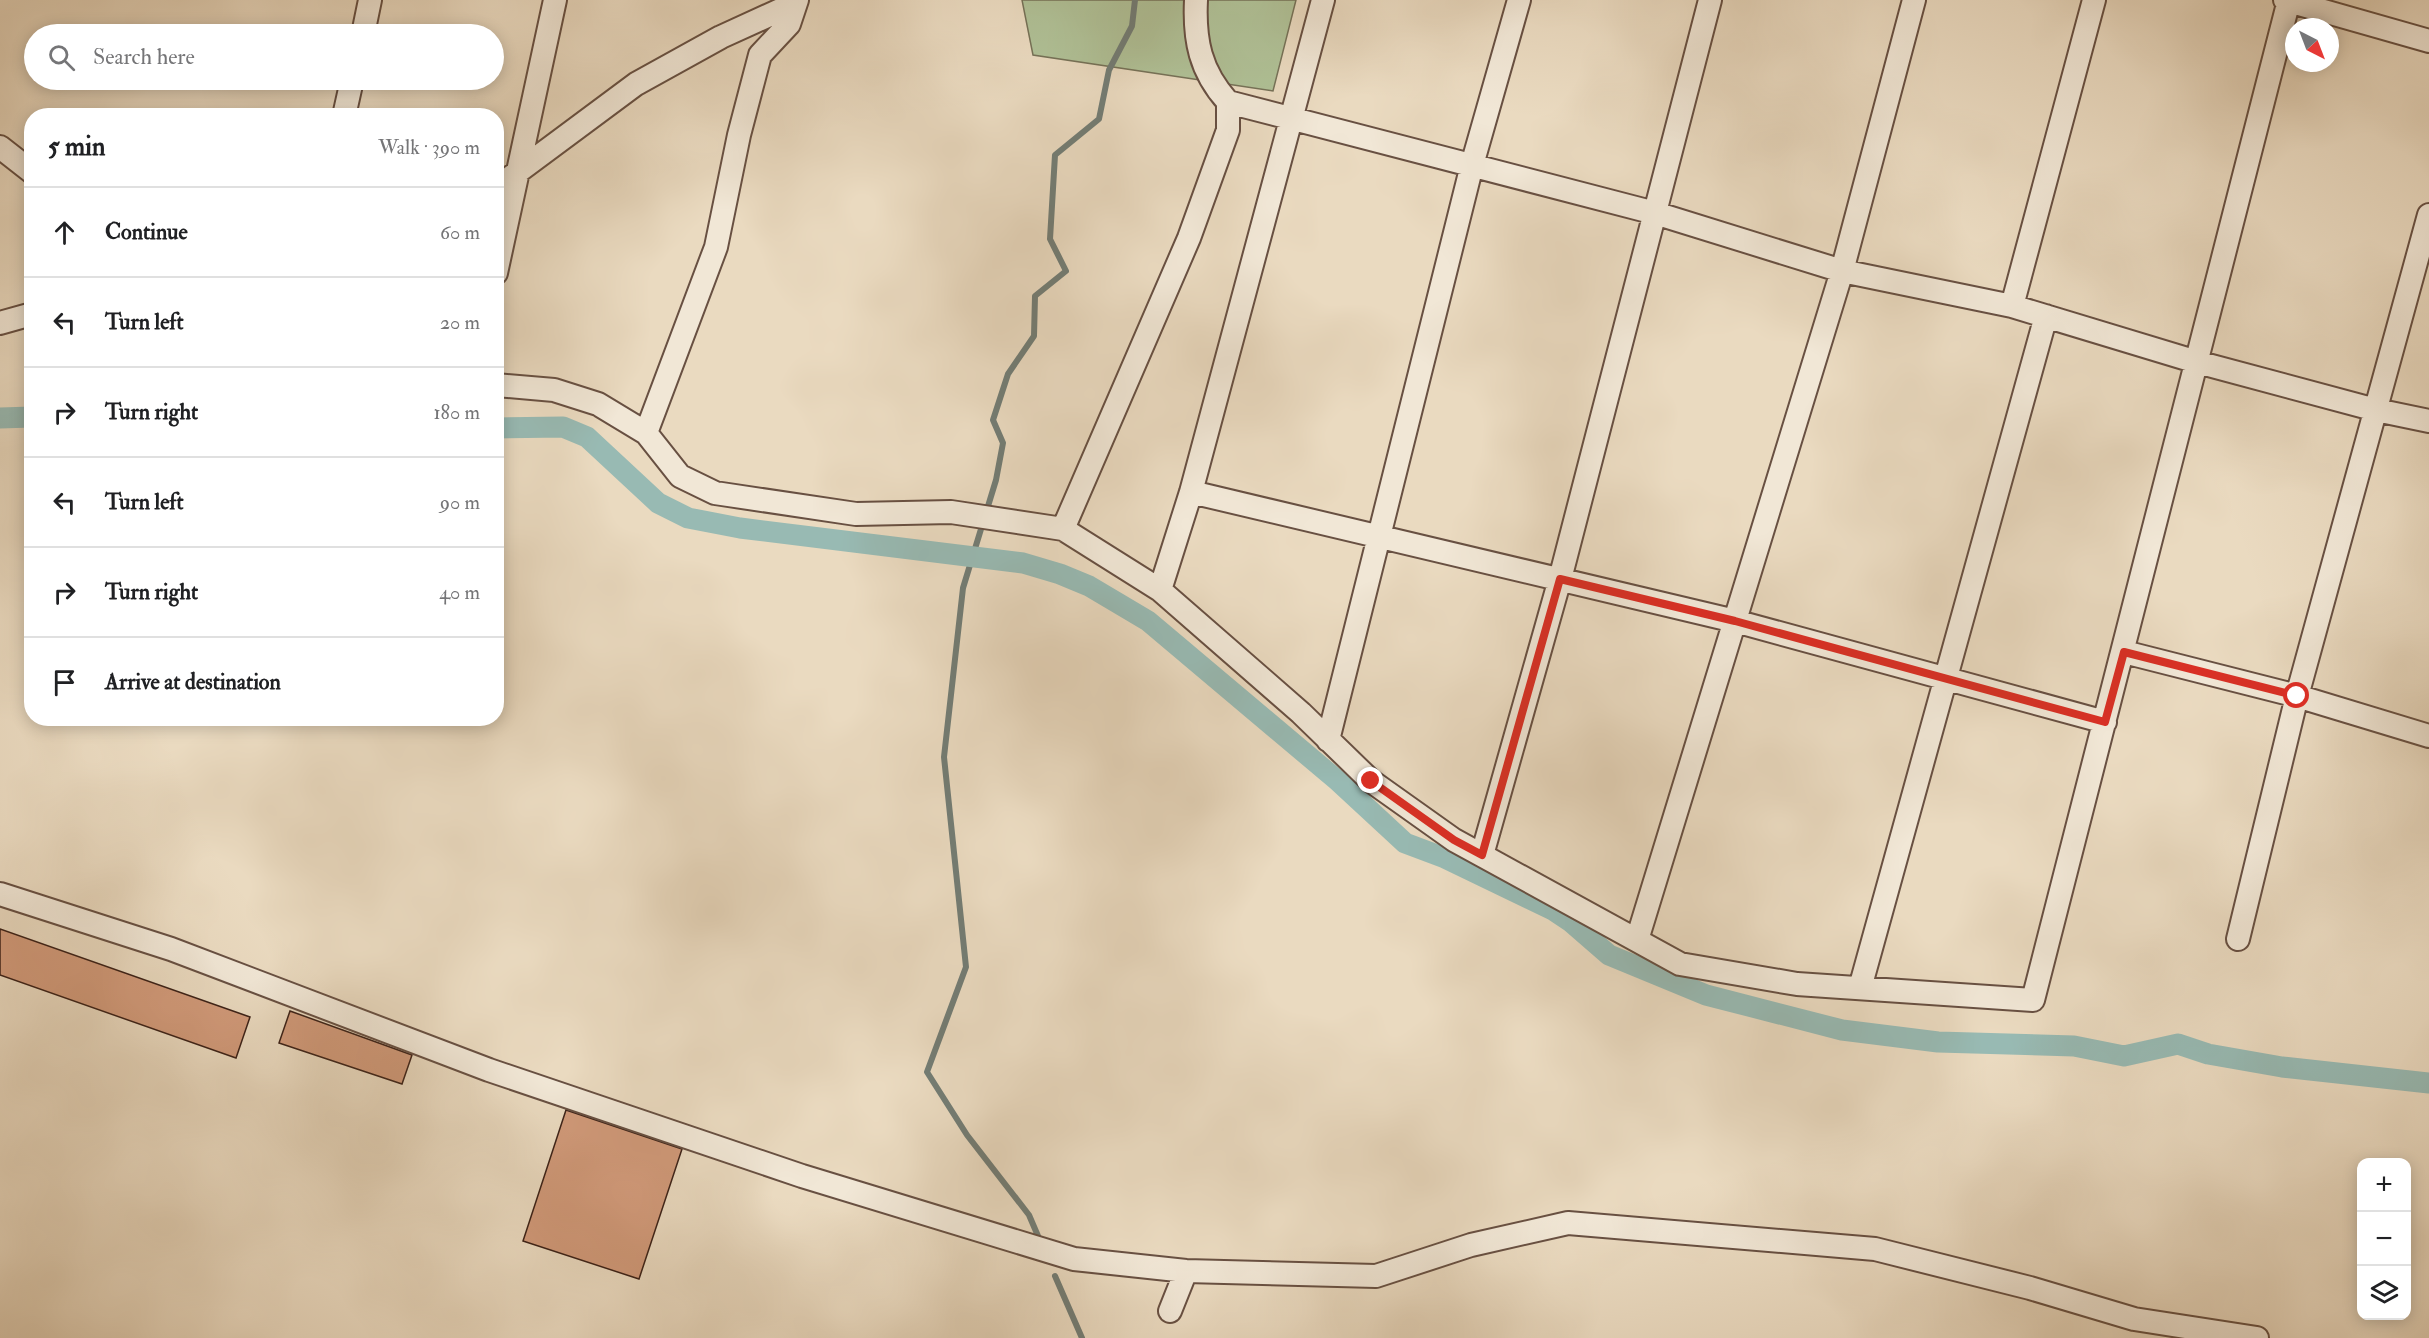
<!DOCTYPE html>
<html lang="en">
<head>
<meta charset="utf-8">
<style>
	:root { --surface:#fff; --page:#f2f2f2; --text:#202124; --muted:#757577; --line:#e0e0e0 }
	body { margin:0; font-family:"IM FELL Double Pica",serif; background:var(--page); color:var(--text) }
	.controls { position:absolute; right:18px; bottom:18px; display:grid; overflow:hidden; border-radius:12px; box-shadow:0 3px 15px #0003 }
	.controls button { width:54px; height:54px; display:grid; place-items:center; padding:0; border:0; border-bottom:2px solid var(--line); background:var(--surface); color:var(--text); font:30px sans-serif }
	.compass { position:absolute; left:2285px; top:18px; width:54px; height:54px; border-radius:50%; background:var(--surface); box-shadow:0 3px 15px #0003; rotate:138deg }
	.stop { position:absolute; width:18px; height:18px; margin:-14px; border:4px solid #d93025; border-radius:50%; background:#fff }
	.stop.end { background:#d93025; border-color:#fff; box-shadow:0 2px 6px #0008 }
	.list { margin:0; padding:0; list-style:none }
	h2 { display:flex; justify-content:space-between; align-items:center; height:78px; margin:0; padding:0 24px; font-size:26px }
	h2 small { font-size:20px; font-weight:400; color:var(--muted) }
	.list li { display:grid; grid-template-columns:39px 1fr auto; gap:18px; align-items:center; box-sizing:border-box; height:90px; padding:0 24px; border-top:2px solid var(--line) }
	.list b { display:block; font-size:22px; white-space:nowrap }
	.list em { font-size:20px; font-style:normal; color:var(--muted) }
	.icon { flex:none; width:33px; height:33px; fill:none; stroke:currentColor; stroke-width:2; stroke-linecap:round; stroke-linejoin:round }
	.map { position:relative; flex:none; width:2429px; height:1338px; overflow:hidden }
	.search { position:absolute; background:var(--surface); box-shadow:0 3px 15px #0003; left:24px; top:24px; width:480px; height:66px; display:flex; align-items:center; gap:15px; box-sizing:border-box; padding:0 21px; border-radius:33px; color:var(--muted); font-size:22px }
	.panel { position:absolute; background:var(--surface); box-shadow:0 3px 15px #0003; left:24px; top:108px; width:480px; height:618px; border-radius:24px }
	.map>svg:first-child { display:block }
	.green { fill:#b0c197; stroke:#767258; stroke-width:1.5 }
	.lines { fill:none; stroke-linecap:round; stroke-linejoin:round }
	.stream { stroke:#737d75; stroke-width:6 }
	.canal { stroke:#98bab3; stroke-width:21 }
	.building { fill:#d19a7a; stroke:#3c2218; stroke-width:1.5 }
	.minor-casing { stroke:#685042; stroke-width:26 }
	.minor { stroke:#f1e7d6; stroke-width:22 }
	.route { stroke:#d93025; stroke-width:8 }
</style>
</head>
<body>
<div class="map">
<svg width="2429" height="1338" viewBox="0 0 2429 1338">
	<rect width="100%" height="100%" fill="#eadac0"/>
	<filter id="stains"><feTurbulence type="fractalNoise" baseFrequency=".00333" numOctaves="4"/><feColorMatrix values="0 0 0 0 .2 0 0 0 0 .09 0 0 0 0 .02 0 0 0 .5 -.17"/></filter>
	<radialGradient id="worn" r=".72"><stop offset=".6" stop-color="#630" stop-opacity="0"/><stop offset="1" stop-color="#630" stop-opacity=".3"/></radialGradient>
	<path class="green" d="M 1022,0 L 1296,0 L 1273,91 L 1033,55 Z"/>
	<g class="lines">
		<path class="stream" d="M 1041,1243 L 1029,1215 L 967,1135 L 927,1072 L 966,967 L 944,757 L 963,588 L 996,480 L 1003,443 L 993,420 L 1008,374 L 1034,336 L 1035,296 L 1066,271 L 1050,239 L 1055,155 L 1099,119 L 1109,70 L 1132,26 L 1135,0
			M 1055,1276 L 1082,1338"/>
		<path class="canal" d="M 0,418 L 32,417
			M 496,428 L 563,427 L 587,437 L 658,503 L 688,518 L 740,528 L 1023,563 L 1060,574 L 1089,586 L 1148,621 L 1338,781 L 1405,843 L 1445,858 L 1553,910 L 1571,922 L 1609,955 L 1706,995 L 1842,1030 L 1938,1042 L 2074,1046 L 2124,1056 L 2178,1044 L 2208,1054 L 2282,1067 L 2429,1083"/>
	</g>
	<path class="building" d="M 0,929 L 250,1017 L 236,1058 L 0,975 Z
		M 290,1011 L 412,1055 L 402,1084 L 279,1043 Z
		M 566,1110 L 682,1149 L 639,1279 L 523,1241 Z"/>
	<g class="lines">
		<g class="minor-casing">
			<path id="minor" d="M 1196,0 C 1194,40 1200,71 1228,102
				M 2285,0 L 2429,41
				M 363,34 L 370,0
				M 344,116 L 352,80
				M 0,147 L 32,172
				M 496,188 L 636,84 L 721,37 L 789,6 L 795,0
				M 496,273 L 555,0
				M 2012,306 L 2094,0
				M 0,323 L 32,314
				M 496,385 L 554,390 L 598,404 L 646,433 L 680,476 L 715,493 L 856,514 L 951,512 L 1063,529 L 1160,590 L 1301,713 L 1371,781 L 1454,840 L 1680,964 L 1797,984 L 2033,1000 L 2289,0
				M 646,433 L 716,247 L 739,135 L 760,55 L 789,24 L 797,0
				M 1191,492 L 1735,621 L 2105,722
				M 1063,529 L 1189,238 L 1228,130 L 1228,102 L 1655,213 L 1842,271 L 2012,306 L 2197,362 L 2376,410 L 2429,421
				M 1160,590 L 1191,492 L 1323,0
				M 2124,652 L 2297,696 L 2429,736
				M 1328,740 L 1472,165 L 1519,0
				M 1482,855 L 1560,579 L 1710,0
				M 0,894 L 171,949 L 489,1070 L 802,1176 L 1074,1259 L 1186,1271 L 1376,1276 L 1471,1245 L 1568,1223 L 1875,1249 L 2030,1288 L 2134,1319 L 2257,1338
				M 2238,939 L 2297,696 L 2429,215
				M 1637,940 L 1842,271 L 1914,0
				M 1860,988 L 2046,316
				M 1170,1311 L 1186,1271"/>
		</g>
		<use href="#minor" class="minor"/>
	</g>
	<g class="lines">
		<path class="route" d="M 1371,781 L 1454,840 L 1482,855 L 1560,579 L 1735,621 L 2105,722 L 2124,652 L 2297,696"/>
	</g>
	<rect width="100%" height="100%" filter="url(#stains)"/>
	<rect width="100%" height="100%" fill="url(#worn)"/>
</svg>
<div class="controls">
<button>+</button>
<button>−</button>
<button><svg class="icon" aria-label="layers" viewBox="0 0 24 24"><path d="M12 4l9 5-9 5-9-5zM3 14l9 5 9-5"/></svg></button>
</div>
<svg class="compass" viewBox="-18 -18 36 36"><path d="M0-13l5 13h-10z" fill="#e53935"/><path d="M0 13l5-13h-10z" fill="#757577"/></svg>
<div class="stop" style="left:2297px;top:696px"></div>
<div class="stop end" style="left:1371px;top:781px"></div>
<div class="search"><svg class="icon" aria-label="search" viewBox="0 0 24 24"><circle cx="10" cy="10" r="6"/><path d="M15 15l6 6"/></svg>Search here</div>
<section class="panel">
<h2>5 min<small>Walk · 390 m</small></h2>
<ul class="list">
<li><svg class="icon" aria-label="ahead" viewBox="0 0 24 24"><path d="M12 20V5M6 11l6-6 6 6"/></svg><div><b>Continue</b></div><em>60 m</em></li>
<li><svg class="icon" aria-label="left" viewBox="0 0 24 24"><path d="M17 20v-9H6M10 6l-5 5 5 5"/></svg><div><b>Turn left</b></div><em>20 m</em></li>
<li><svg class="icon" aria-label="right" viewBox="0 0 24 24"><path d="M7 20v-9h11M14 6l5 5-5 5"/></svg><div><b>Turn right</b></div><em>180 m</em></li>
<li><svg class="icon" aria-label="left" viewBox="0 0 24 24"><path d="M17 20v-9H6M10 6l-5 5 5 5"/></svg><div><b>Turn left</b></div><em>90 m</em></li>
<li><svg class="icon" aria-label="right" viewBox="0 0 24 24"><path d="M7 20v-9h11M14 6l5 5-5 5"/></svg><div><b>Turn right</b></div><em>40 m</em></li>
<li><svg class="icon" aria-label="arrive" viewBox="0 0 24 24"><path d="M6 21V4h12l-3 4 3 4H6"/></svg><div><b>Arrive at destination</b></div></li>
</ul>
</section>
</div>
</body>
</html>
